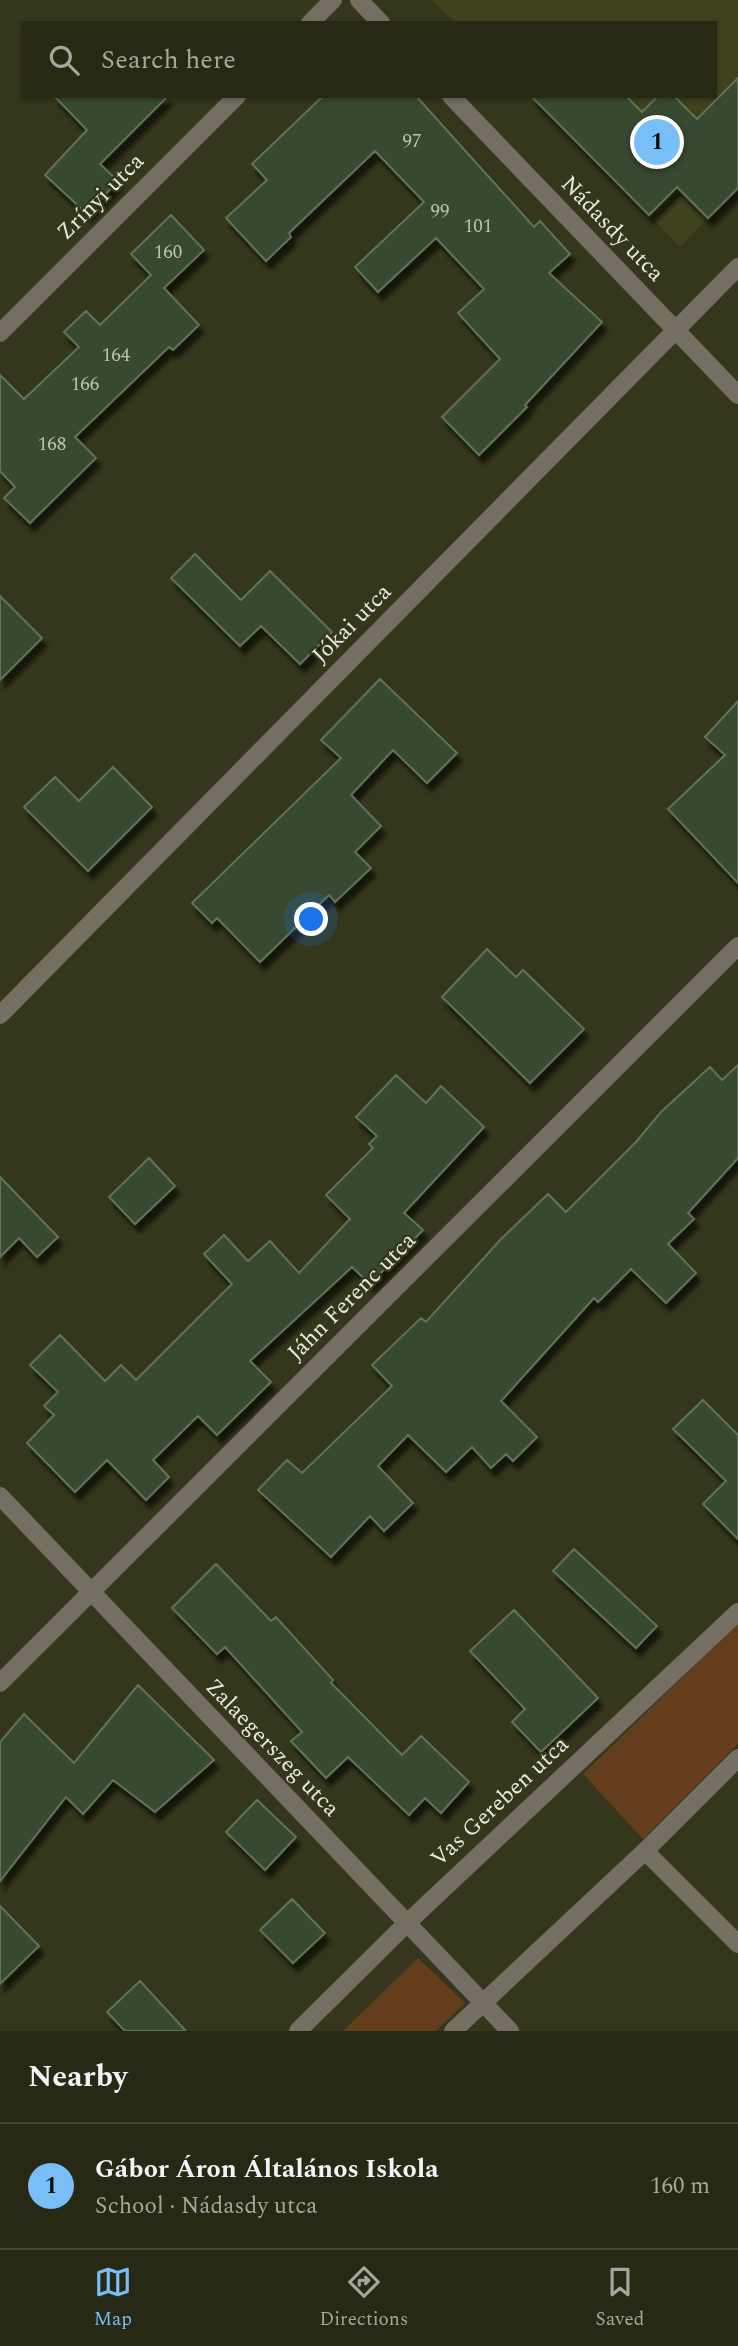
<!DOCTYPE html>
<html lang="en">
<head>
<meta charset="utf-8">
<style>
	:root { --surface:#282915; --page:#30311e; --text:#f1f3f6; --muted:#a5a6a0; --line:#444534; --accent:#78bff7 }
	body { margin:0; font-family:Spectral,serif; background:var(--page); color:var(--text) }
	.you { position:absolute; left:312px; top:920px; width:24px; height:24px; margin:-18px; border:5px solid #fff; border-radius:50%; background:#1a73e8; box-shadow:0 0 0 10px #1a73e833 }
	.badge { display:grid; place-items:center; width:46px; height:46px; border-radius:50%; background:var(--accent); color:#111; font-size:23px; font-weight:700 }
	.pin { position:absolute; translate:-50% -50%; border:4px solid #fff; box-shadow:0 2px 7px #0006 }
	.list { margin:0; padding:0; list-style:none }
	h2 { display:flex; justify-content:space-between; align-items:center; height:91px; margin:0; padding:0 28px; font-size:30px }
	h2 small { font-size:23px; font-weight:400; color:var(--muted) }
	.list li { display:grid; grid-template-columns:46px 1fr auto; gap:21px; align-items:center; box-sizing:border-box; height:126px; padding:0 28px; border-top:2px solid var(--line) }
	.list b { display:block; font-size:26px; white-space:nowrap }
	.list p { margin:0; font-size:23px; white-space:nowrap; color:var(--muted) }
	.list em { font-size:23px; font-style:normal; color:var(--muted) }
	.icon { flex:none; width:38px; height:38px; fill:none; stroke:currentColor; stroke-width:2; stroke-linecap:round; stroke-linejoin:round }
	.map { position:relative; flex:none; width:738px; height:2031px; overflow:hidden }
	.search { position:absolute; background:var(--surface); box-shadow:0 2px 5px #0004; left:21px; right:21px; top:21px; height:77px; display:flex; align-items:center; gap:18px; box-sizing:border-box; padding:0 24px; border-radius:0px; color:var(--muted); font-size:26px }
	.sheet { height:217px; background:var(--surface) }
	nav { display:flex; justify-content:space-around; align-items:center; box-sizing:border-box; height:98px; border-top:2px solid var(--line); background:var(--surface); font-size:19px; color:var(--muted) }
	nav a { display:grid; justify-items:center; gap:4px }
	nav .on { color:var(--accent) }
	.map>svg:first-child { display:block }
	.built { fill:#40411e }
	.green { fill:#643d1d }
	.building { fill:#394a33; stroke:#607259; stroke-width:2; filter:url(#shadow) }
	.lines { fill:none; stroke-linecap:round; stroke-linejoin:round }
	.minor { stroke:#756f63; stroke-width:18 }
	.labels { text-anchor:middle; dominant-baseline:central; stroke-width:5; stroke-linejoin:round; paint-order:stroke }
	.number-label { font-size:19px; fill:#bcc1b0 }
	.street-label { font-size:23px; fill:#e8e9d9; stroke:#35371c }
</style>
</head>
<body>
<div class="map">
<svg width="738" height="2031" viewBox="0 0 738 2031">
	<defs>
		<filter id="shadow"><feDropShadow dx="4.5" dy="8" stdDeviation="2" flood-color="#0009"/></filter>
	</defs>
	<rect width="100%" height="100%" fill="#35371c"/>
	<path class="built" d="M 431,0 L 738,0 L 738,188 L 680,247 L 531,96 L 715,96 L 715,23 L 457,23 Z"/>
	<path class="green" d="M 738,1623 L 738,1744 L 643,1839 L 583,1774 Z
		M 418,1958 L 465,2003 L 436,2031 L 343,2031 Z"/>
	<path class="building" d="M 738,78 L 738,188 L 708,218 L 677,187 L 649,215 L 531,96 L 626,96 L 642,112 L 658,96 L 674,96 L 697,119 Z
		M 54,96 L 168,96 L 100,164 L 118,181 L 87,214 L 45,175 L 87,130 Z
		M 323,96 L 416,96 L 534,227 L 540,221 L 570,254 L 549,273 L 602,322 L 525,405 L 527,407 L 479,455 L 442,417 L 500,359 L 458,313 L 484,289 L 436,238 L 378,292 L 355,267 L 424,202 L 375,151 L 289,233 L 291,237 L 266,261 L 226,218 L 267,180 L 252,164 Z
		M 171,215 L 204,250 L 164,288 L 199,325 L 173,350 L 169,347 L 75,437 L 96,458 L 30,523 L 4,498 L 15,487 L 0,471 L 0,375 L 24,399 L 79,347 L 64,332 L 86,311 L 100,325 L 151,275 L 131,254 Z
		M 195,554 L 241,600 L 270,571 L 332,632 L 300,664 L 261,626 L 240,646 L 171,578 Z
		M 0,596 L 42,638 L 0,680 Z
		M 380,679 L 457,753 L 427,783 L 393,750 L 351,795 L 381,826 L 355,852 L 371,868 L 335,902 L 329,895 L 260,962 L 217,918 L 212,923 L 192,903 L 341,758 L 321,740 Z
		M 738,701 L 738,883 L 668,809 L 725,755 L 705,737 Z
		M 113,767 L 152,807 L 88,871 L 24,807 L 55,777 L 79,801 Z
		M 487,949 L 516,977 L 523,970 L 584,1029 L 530,1083 L 442,997 Z
		M 738,1065 L 738,1158 L 688,1213 L 694,1219 L 668,1244 L 696,1273 L 666,1303 L 631,1269 L 598,1302 L 594,1298 L 501,1401 L 537,1437 L 513,1461 L 506,1454 L 491,1468 L 472,1447 L 446,1472 L 408,1435 L 378,1466 L 413,1503 L 384,1531 L 370,1516 L 331,1557 L 258,1490 L 287,1460 L 302,1473 L 392,1386 L 372,1365 L 421,1318 L 426,1322 L 501,1239 L 548,1194 L 566,1212 L 636,1142 L 661,1112 L 710,1067 L 722,1080 Z
		M 396,1075 L 426,1103 L 441,1086 L 484,1127 L 404,1213 L 423,1230 L 370,1284 L 352,1267 L 250,1361 L 271,1382 L 217,1435 L 198,1416 L 153,1460 L 169,1477 L 146,1500 L 107,1460 L 75,1492 L 27,1443 L 54,1415 L 44,1406 L 58,1392 L 30,1365 L 60,1335 L 105,1381 L 121,1365 L 136,1380 L 232,1284 L 204,1254 L 224,1235 L 248,1261 L 270,1241 L 299,1273 L 350,1219 L 326,1195 L 373,1148 L 369,1144 L 377,1136 L 356,1117 Z
		M 149,1158 L 175,1186 L 135,1224 L 109,1197 Z
		M 0,1177 L 58,1237 L 37,1257 L 19,1238 L 0,1257 Z
		M 703,1400 L 738,1435 L 738,1539 L 703,1504 L 726,1481 L 673,1429 Z
		M 574,1549 L 657,1626 L 636,1648 L 553,1571 Z
		M 216,1564 L 271,1621 L 276,1617 L 333,1680 L 331,1683 L 402,1755 L 421,1736 L 469,1782 L 441,1813 L 425,1798 L 409,1815 L 348,1757 L 326,1778 L 291,1741 L 302,1732 L 225,1647 L 217,1654 L 172,1608 Z
		M 514,1610 L 598,1698 L 541,1752 L 512,1722 L 525,1709 L 470,1651 Z
		M 138,1685 L 214,1760 L 155,1812 L 113,1780 L 83,1814 L 66,1797 L 0,1881 L 0,1742 L 24,1714 L 74,1763 Z
		M 257,1800 L 296,1837 L 265,1870 L 226,1832 Z
		M 292,1899 L 325,1933 L 293,1963 L 260,1930 Z
		M 0,1906 L 39,1946 L 0,1984 Z
		M 140,1981 L 186,2031 L 125,2031 L 107,2012 Z"/>
	<g class="lines">
		<path class="minor" d="M 359,0 L 381,23
			M 310,23 L 333,0
			M 451,96 L 738,395
			M 0,333 L 237,96
			M 0,1015 L 738,267
			M 0,1496 L 510,2031
			M 0,1683 L 738,946
			M 645,1851 L 738,1944
			M 298,2031 L 406,1924 L 738,1612
			M 453,2031 L 645,1851 L 738,1758"/>
	</g>
	<g class="labels">
		<g class="number-label">
			<text x="412" y="141">97</text>
			<text x="440" y="211">99</text>
			<text x="478" y="226">101</text>
			<text x="168" y="252">160</text>
			<text x="116" y="355">164</text>
			<text x="85" y="384">166</text>
			<text x="52" y="444">168</text>
		</g>
		<g class="street-label">
			<text transform="translate(101 197) rotate(-45)">Zrínyi utca</text>
			<text transform="translate(612 229) rotate(46)">Nádasdy utca</text>
			<text transform="translate(352 624) rotate(-45)">Jókai utca</text>
			<text transform="translate(352 1297) rotate(-45)">Jáhn Ferenc utca</text>
			<text transform="translate(272 1748) rotate(46)">Zalaegerszeg utca</text>
			<text transform="translate(500 1802) rotate(-43)">Vas Gereben utca</text>
		</g>
	</g>
</svg>
<div class="you"></div>
<div class="pin badge" style="left:657px;top:142px">1</div>
<div class="search"><svg class="icon" aria-label="search" viewBox="0 0 24 24"><circle cx="10" cy="10" r="6"/><path d="M15 15l6 6"/></svg>Search here</div>
</div>
<section class="sheet">
<h2>Nearby<small></small></h2>
<ul class="list">
<li><span class="badge">1</span><div><b>Gábor Áron Általános Iskola</b><p>School · Nádasdy utca</p></div><em>160 m</em></li>
</ul>
</section>
<nav>
<a class="on"><svg class="icon" aria-label="map" viewBox="0 0 24 24"><path d="M3 6l6-2 6 2 6-2v14l-6 2-6-2-6 2zM9 4v14M15 6v14"/></svg>Map</a>
<a><svg class="icon" aria-label="directions" viewBox="0 0 24 24"><path d="M12 3l9 9-9 9-9-9zM9 14v-3h6M13 9l2 2-2 2"/></svg>Directions</a>
<a><svg class="icon" aria-label="saved" viewBox="0 0 24 24"><path d="M7 4h10v16l-5-4-5 4z"/></svg>Saved</a>
</nav>
</body>
</html>
